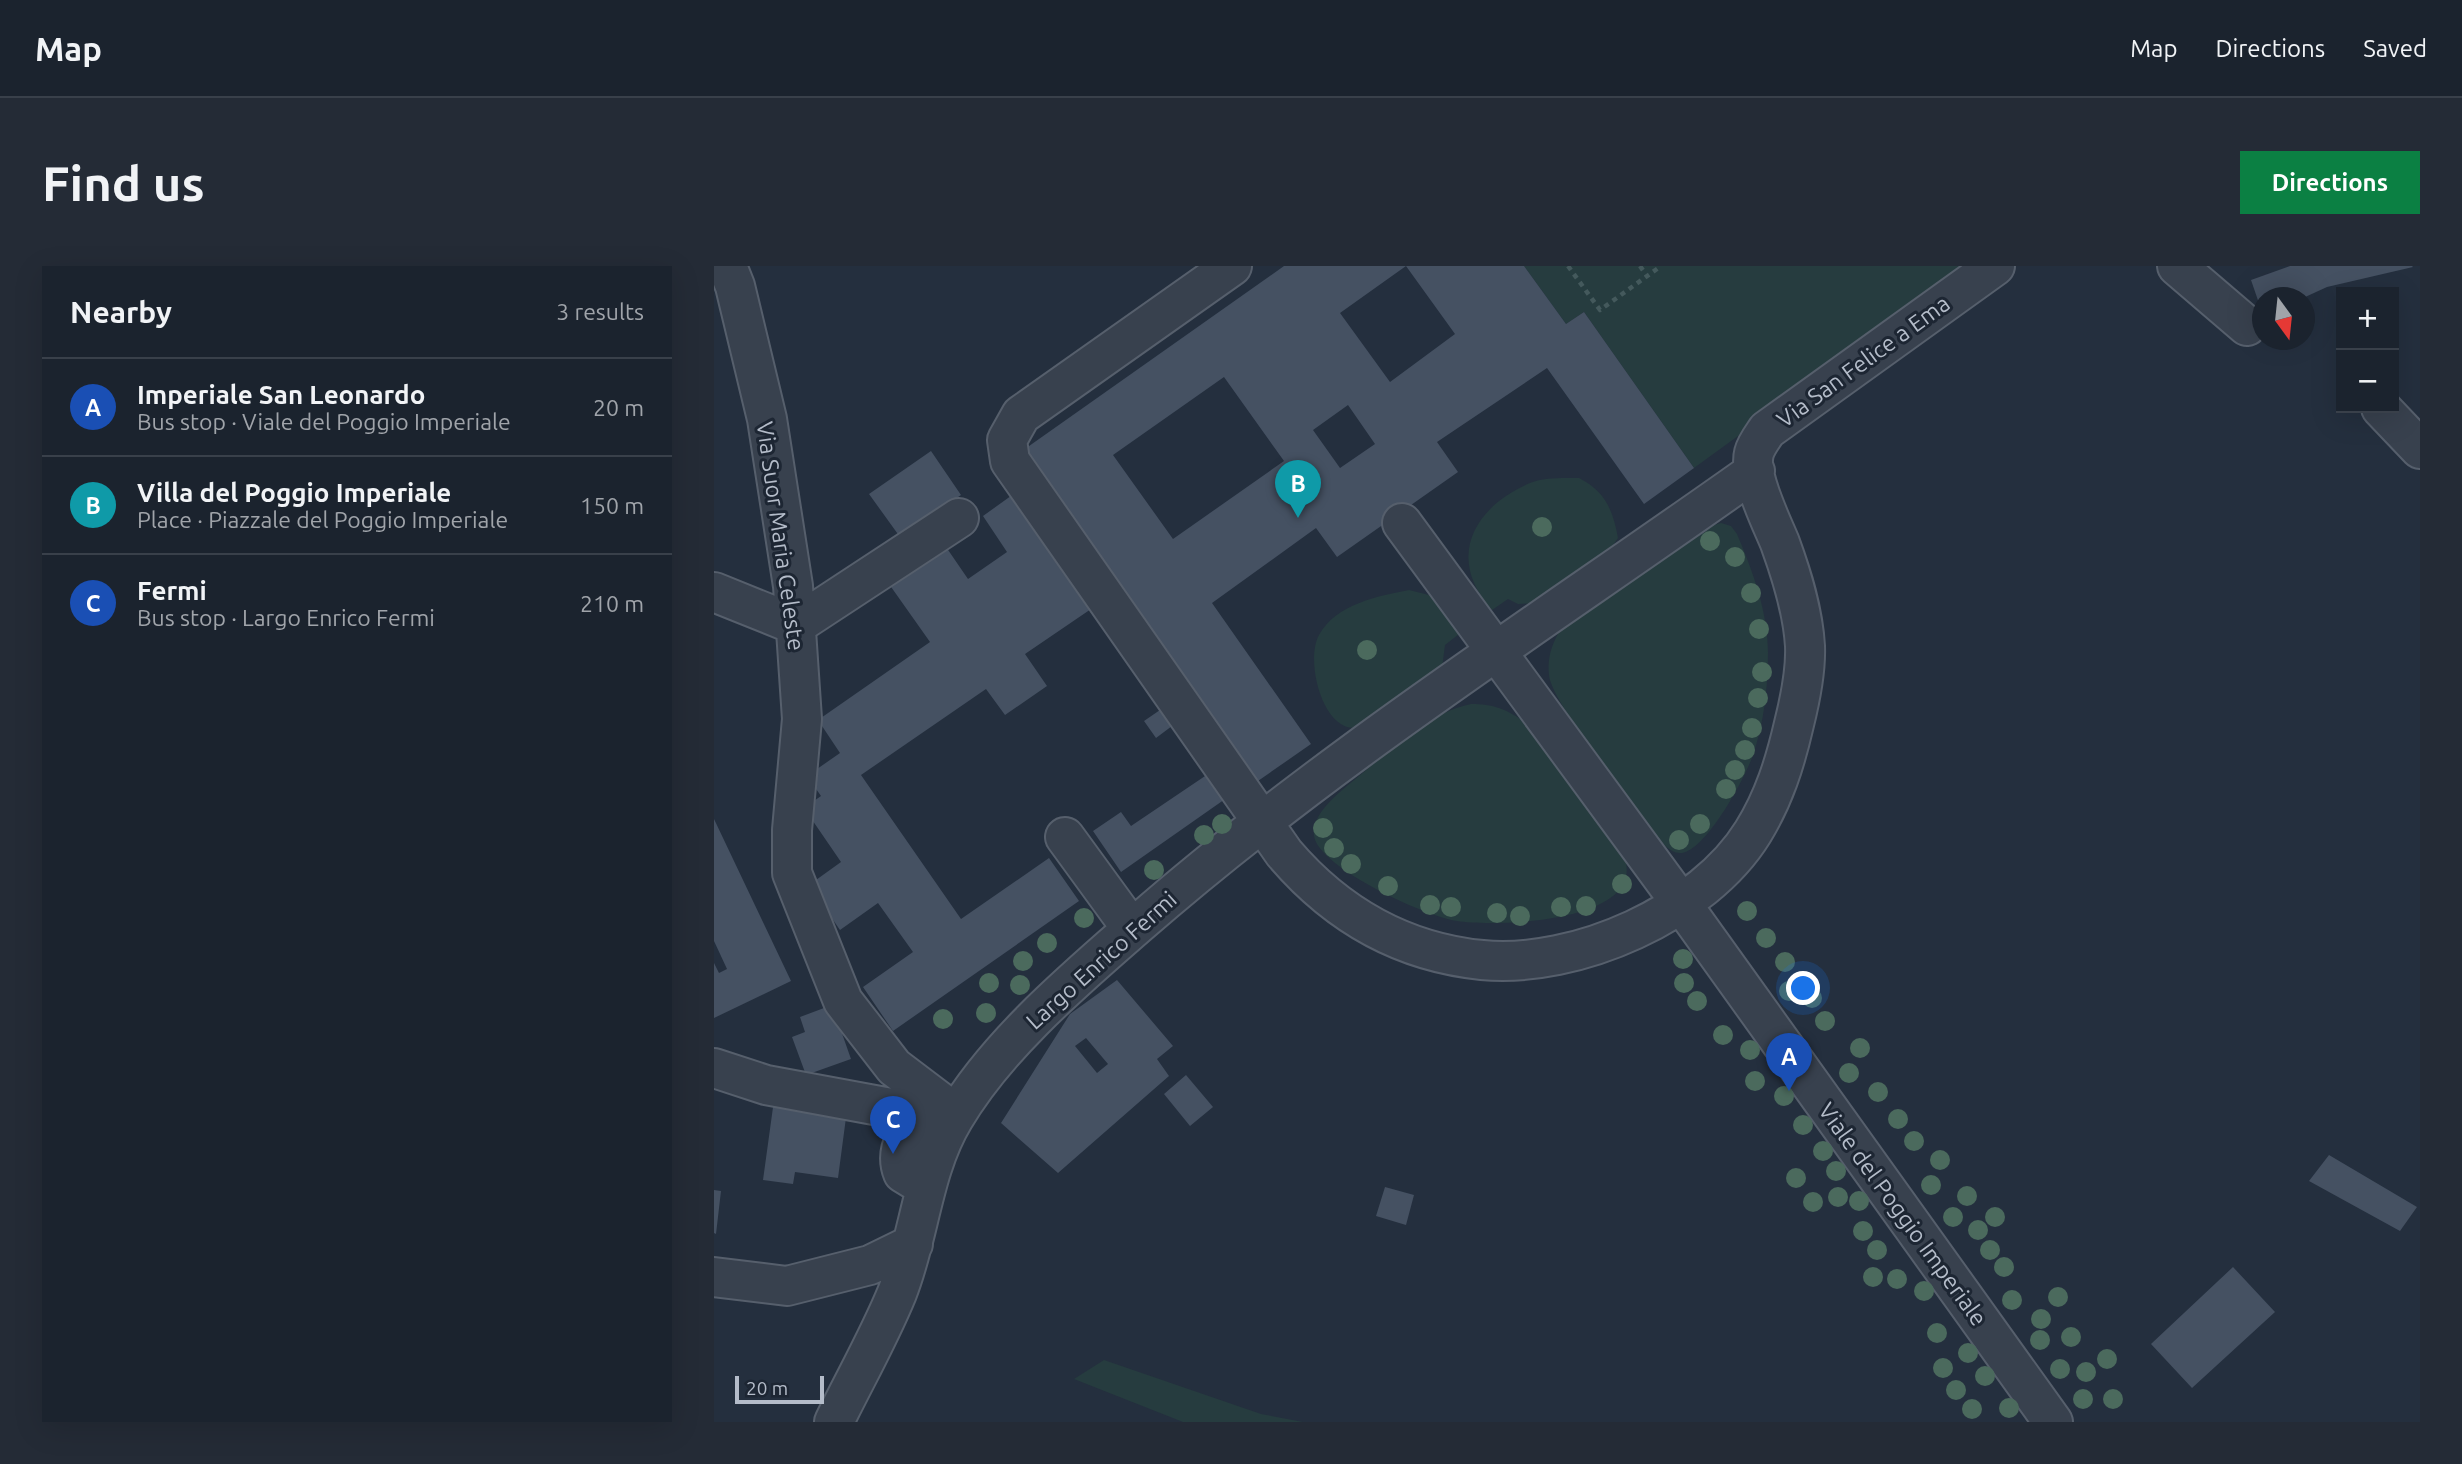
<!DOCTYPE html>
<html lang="en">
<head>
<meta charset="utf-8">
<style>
	:root { --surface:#1b232e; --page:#242b36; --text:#f1f3f6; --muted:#a0a4aa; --line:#39404a; --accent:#0b8043 }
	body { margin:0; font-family:Ubuntu,sans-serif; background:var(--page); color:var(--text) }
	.controls { position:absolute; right:21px; top:21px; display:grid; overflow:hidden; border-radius:0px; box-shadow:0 7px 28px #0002 }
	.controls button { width:63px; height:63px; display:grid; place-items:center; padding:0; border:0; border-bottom:2px solid var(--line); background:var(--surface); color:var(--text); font:35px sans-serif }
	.compass { position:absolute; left:1538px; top:21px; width:63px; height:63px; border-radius:50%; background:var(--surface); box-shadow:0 7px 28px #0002; rotate:165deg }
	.scale { position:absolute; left:21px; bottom:18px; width:89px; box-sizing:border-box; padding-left:7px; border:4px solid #b4bcc9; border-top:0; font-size:19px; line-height:24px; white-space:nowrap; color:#b4bcc9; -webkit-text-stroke:5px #1d2633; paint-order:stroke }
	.you { position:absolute; left:1090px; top:723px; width:24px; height:24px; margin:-18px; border:5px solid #fff; border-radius:50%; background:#1a73e8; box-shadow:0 0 0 10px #1a73e833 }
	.badge { display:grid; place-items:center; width:46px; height:46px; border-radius:50%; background:var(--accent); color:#fff; font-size:23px; font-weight:700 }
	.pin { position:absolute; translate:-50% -58px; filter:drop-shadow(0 2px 4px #0008) }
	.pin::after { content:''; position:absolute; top:37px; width:24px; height:21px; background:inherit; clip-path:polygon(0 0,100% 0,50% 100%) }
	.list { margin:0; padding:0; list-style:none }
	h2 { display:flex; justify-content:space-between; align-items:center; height:91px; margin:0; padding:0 28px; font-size:30px }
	h2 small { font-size:23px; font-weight:400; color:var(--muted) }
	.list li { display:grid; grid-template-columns:46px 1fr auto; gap:21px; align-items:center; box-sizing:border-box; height:98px; padding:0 28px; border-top:2px solid var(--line) }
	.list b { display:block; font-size:26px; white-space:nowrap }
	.list p { margin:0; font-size:23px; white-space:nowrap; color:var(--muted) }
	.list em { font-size:23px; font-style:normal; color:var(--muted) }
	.map { position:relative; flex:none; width:1706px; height:1156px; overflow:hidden; border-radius:0px }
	header { display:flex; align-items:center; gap:42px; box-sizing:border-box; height:98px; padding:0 35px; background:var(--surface); border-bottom:2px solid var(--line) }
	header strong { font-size:33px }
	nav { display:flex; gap:38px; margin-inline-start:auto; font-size:24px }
	.intro { display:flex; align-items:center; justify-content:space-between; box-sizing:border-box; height:168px; padding:0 42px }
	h1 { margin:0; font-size:49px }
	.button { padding:18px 32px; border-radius:0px; background:var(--accent); color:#fff; font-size:24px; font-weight:700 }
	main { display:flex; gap:42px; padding:0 42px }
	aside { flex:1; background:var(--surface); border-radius:0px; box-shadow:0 7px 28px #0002 }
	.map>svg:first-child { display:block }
	.green { fill:#263c3f }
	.building { fill:#455162; fill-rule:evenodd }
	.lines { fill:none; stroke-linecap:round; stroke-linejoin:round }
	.minor-casing { stroke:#565f6c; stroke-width:42 }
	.path { stroke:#44595c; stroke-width:4.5; stroke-dasharray:5 5; stroke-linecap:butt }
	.minor { stroke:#38414e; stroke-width:38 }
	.tree { fill:#4b6a5d }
	.labels { text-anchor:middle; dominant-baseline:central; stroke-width:6; stroke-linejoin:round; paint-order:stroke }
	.street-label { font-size:23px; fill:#b4bcc9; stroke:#1d2633 }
</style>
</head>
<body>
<header>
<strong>Map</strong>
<nav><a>Map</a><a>Directions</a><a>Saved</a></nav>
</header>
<div class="intro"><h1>Find us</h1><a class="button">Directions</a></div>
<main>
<aside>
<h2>Nearby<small>3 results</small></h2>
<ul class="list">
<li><span class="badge" style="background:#1a4fb4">A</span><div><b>Imperiale San Leonardo</b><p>Bus stop · Viale del Poggio Imperiale</p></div><em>20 m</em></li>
<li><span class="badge" style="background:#0f9aa8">B</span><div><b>Villa del Poggio Imperiale</b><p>Place · Piazzale del Poggio Imperiale</p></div><em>150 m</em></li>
<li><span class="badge" style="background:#1a4fb4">C</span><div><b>Fermi</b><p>Bus stop · Largo Enrico Fermi</p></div><em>210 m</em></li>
</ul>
</aside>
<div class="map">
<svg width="1706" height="1156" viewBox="0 0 1706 1156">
	<rect width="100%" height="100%" fill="#242f3e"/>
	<path class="green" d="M 810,0 L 1258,0 L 980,202 L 870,46 L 852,58 Z
		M 865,212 C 891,225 899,244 904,272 L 899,279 L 820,337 L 804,338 L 794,333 L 778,344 C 732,293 758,242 816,217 C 831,211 849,212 865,212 Z
		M 1007,257 L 1017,260 L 1023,268 C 1039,306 1054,346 1054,387 C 1054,421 1050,457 1039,489 C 1031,512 993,583 968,587 C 960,588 954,582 949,578 C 927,548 837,437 835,409 C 833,392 838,377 847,363 L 997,260 Z
		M 695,324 L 723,331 L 749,365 L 731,379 L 728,402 L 641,462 C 608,464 591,394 605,369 C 622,338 664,330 695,324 Z
		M 757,438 C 779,438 793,443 812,457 L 910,590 C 935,657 782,661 743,655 C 713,651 605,602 600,570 C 597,550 620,531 634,519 C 671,490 709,448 757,438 Z
		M 390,1094 L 547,1148 L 589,1156 L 469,1156 L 360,1113 Z"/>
	<path class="building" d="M 570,0 L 692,0 L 626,47 L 676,116 L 741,68 L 692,0 L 810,0 L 852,58 L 870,46 L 980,202 L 930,238 L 833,102 L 723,176 L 744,206 L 623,291 L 602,262 L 498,337 L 597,478 L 544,515 L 308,185 ZM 510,111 L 570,195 L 459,273 L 399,189 ZM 634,139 L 661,178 L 626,202 L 599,164 Z
		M 1576,0 L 1698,0 L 1699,1 L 1613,21 L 1589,32 L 1548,32 L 1548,46 L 1537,14 Z
		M 217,185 L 247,229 L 186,271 L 155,228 Z
		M 301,227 L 380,341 L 311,388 L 333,420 L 291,449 L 272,423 L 147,509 L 247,653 L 335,592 L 365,635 L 179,765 L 149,721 L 199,686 L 164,637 L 126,664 L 95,619 L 127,596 L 90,542 L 107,530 L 93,510 L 126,487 L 104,454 L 216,376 L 175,318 L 230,278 L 254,313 L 293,286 L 269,250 Z
		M 446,444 L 458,460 L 442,472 L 430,455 Z
		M 497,506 L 514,531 L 407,606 L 379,565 L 407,546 L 417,560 Z
		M 0,553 L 77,715 L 0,752 L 0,697 L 5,707 L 13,703 L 0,675 Z
		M 403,714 L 459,780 L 443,793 L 455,810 L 344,907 L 287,857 L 356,748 ZM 372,772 L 394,798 L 383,807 L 361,780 Z
		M 118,739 L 137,793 L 92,809 L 78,771 L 91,766 L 86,751 Z
		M 472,809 L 499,841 L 476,860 L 450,828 Z
		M 60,834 L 133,844 L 124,912 L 81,906 L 79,918 L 49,914 Z
		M 1615,889 L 1703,941 L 1686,965 L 1595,915 Z
		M 671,921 L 700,929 L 692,959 L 662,950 Z
		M 0,924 L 7,925 L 2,968 L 0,967 Z
		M 1519,1001 L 1561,1046 L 1478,1122 L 1437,1078 Z"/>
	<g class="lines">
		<g class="minor-casing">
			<path id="minor" d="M 13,0 L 21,20 L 53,153 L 79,320 L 88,453 L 78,564 L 78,607 L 129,735 L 180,801 L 242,848
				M 518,0 L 307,149 L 293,174 L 296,195 L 570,587 C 622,648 688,686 768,694 C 862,703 989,647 1039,566 C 1060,532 1071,497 1080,458 C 1086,434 1092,405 1091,380 C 1089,345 1078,310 1066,277 C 1057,255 1034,210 1040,187 C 1042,179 1049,170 1053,164 L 1281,0
				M 1463,0 L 1533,60
				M 1667,142 L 1706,183
				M 688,257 L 967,637 L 1339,1156
				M 0,326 L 82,359 L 245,252
				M 351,571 L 418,663
				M 0,802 L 52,819 L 209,848
				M 212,921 L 189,907 C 177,877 205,854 221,833
				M 0,1011 L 73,1020 L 156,999 L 199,978
				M 120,1156 C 141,1113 165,1071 183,1027 C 206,969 208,905 240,852 C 283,779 360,714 423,659 C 615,491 833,353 1041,205"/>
		</g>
		<path class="path" d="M 854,0 L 886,44 L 947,0
			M 926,0 L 933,10"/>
		<use href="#minor" class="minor"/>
	</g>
	<g class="tree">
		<circle cx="828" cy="261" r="10"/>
		<circle cx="996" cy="275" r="10"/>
		<circle cx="1021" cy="291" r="10"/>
		<circle cx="1037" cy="327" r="10"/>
		<circle cx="1045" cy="363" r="10"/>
		<circle cx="653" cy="384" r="10"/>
		<circle cx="1048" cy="406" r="10"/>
		<circle cx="1044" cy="432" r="10"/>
		<circle cx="1038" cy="462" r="10"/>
		<circle cx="1031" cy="484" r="10"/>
		<circle cx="1021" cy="504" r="10"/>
		<circle cx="1012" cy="523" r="10"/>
		<circle cx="508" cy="558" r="10"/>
		<circle cx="986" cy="558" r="10"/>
		<circle cx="609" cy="562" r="10"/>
		<circle cx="490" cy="569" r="10"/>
		<circle cx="965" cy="574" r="10"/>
		<circle cx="620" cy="582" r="10"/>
		<circle cx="637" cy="598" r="10"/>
		<circle cx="440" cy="604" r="10"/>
		<circle cx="908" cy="618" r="10"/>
		<circle cx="674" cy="620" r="10"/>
		<circle cx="716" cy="639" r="10"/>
		<circle cx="872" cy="640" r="10"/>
		<circle cx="737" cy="641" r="10"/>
		<circle cx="847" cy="641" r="10"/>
		<circle cx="1033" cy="645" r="10"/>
		<circle cx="783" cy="647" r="10"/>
		<circle cx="806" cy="650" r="10"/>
		<circle cx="370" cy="652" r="10"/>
		<circle cx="1052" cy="672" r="10"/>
		<circle cx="333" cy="677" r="10"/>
		<circle cx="969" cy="693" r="10"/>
		<circle cx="309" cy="695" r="10"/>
		<circle cx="1071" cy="696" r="10"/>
		<circle cx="275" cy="717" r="10"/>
		<circle cx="970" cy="717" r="10"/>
		<circle cx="306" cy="719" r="10"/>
		<circle cx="1075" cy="725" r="10"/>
		<circle cx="1098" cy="732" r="10"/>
		<circle cx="983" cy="735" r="10"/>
		<circle cx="272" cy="747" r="10"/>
		<circle cx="229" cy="753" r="10"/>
		<circle cx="1111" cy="755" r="10"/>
		<circle cx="1009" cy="769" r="10"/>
		<circle cx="1146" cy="782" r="10"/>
		<circle cx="1036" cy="784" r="10"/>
		<circle cx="1135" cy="807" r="10"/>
		<circle cx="1041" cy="815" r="10"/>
		<circle cx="1164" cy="826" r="10"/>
		<circle cx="1070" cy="830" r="10"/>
		<circle cx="1184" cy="853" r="10"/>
		<circle cx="1089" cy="859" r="10"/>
		<circle cx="1200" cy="875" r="10"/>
		<circle cx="1109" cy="885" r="10"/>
		<circle cx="1226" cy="894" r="10"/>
		<circle cx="1122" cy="905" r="10"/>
		<circle cx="1082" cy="912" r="10"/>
		<circle cx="1217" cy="919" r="10"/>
		<circle cx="1253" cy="930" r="10"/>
		<circle cx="1124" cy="931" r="10"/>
		<circle cx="1145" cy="935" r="10"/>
		<circle cx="1099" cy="936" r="10"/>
		<circle cx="1239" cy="951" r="10"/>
		<circle cx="1281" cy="951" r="10"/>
		<circle cx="1264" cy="964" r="10"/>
		<circle cx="1149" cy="965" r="10"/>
		<circle cx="1163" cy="984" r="10"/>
		<circle cx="1276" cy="984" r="10"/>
		<circle cx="1290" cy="1001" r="10"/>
		<circle cx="1159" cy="1011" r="10"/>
		<circle cx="1183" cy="1013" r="10"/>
		<circle cx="1210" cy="1025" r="10"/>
		<circle cx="1344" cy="1031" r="10"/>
		<circle cx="1298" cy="1034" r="10"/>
		<circle cx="1327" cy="1053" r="10"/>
		<circle cx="1223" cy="1067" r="10"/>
		<circle cx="1357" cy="1071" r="10"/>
		<circle cx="1326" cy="1074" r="10"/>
		<circle cx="1254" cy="1087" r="10"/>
		<circle cx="1393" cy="1093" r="10"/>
		<circle cx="1229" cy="1102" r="10"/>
		<circle cx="1346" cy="1103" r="10"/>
		<circle cx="1372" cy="1106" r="10"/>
		<circle cx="1271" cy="1110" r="10"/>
		<circle cx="1242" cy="1124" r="10"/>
		<circle cx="1369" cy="1133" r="10"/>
		<circle cx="1399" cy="1133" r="10"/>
		<circle cx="1295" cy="1142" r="10"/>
		<circle cx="1258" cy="1143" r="10"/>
	</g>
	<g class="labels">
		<g class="street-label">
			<text transform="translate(1149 95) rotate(-36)">Via San Felice a Ema</text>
			<text transform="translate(67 270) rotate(82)">Via Suor Maria Celeste</text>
			<text transform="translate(387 694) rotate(-42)">Largo Enrico Fermi</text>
			<text transform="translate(1189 948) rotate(54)">Viale del Poggio Imperiale</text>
		</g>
	</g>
</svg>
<div class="controls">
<button>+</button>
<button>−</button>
</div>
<svg class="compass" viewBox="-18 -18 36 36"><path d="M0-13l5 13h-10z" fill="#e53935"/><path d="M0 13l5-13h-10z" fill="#a0a4aa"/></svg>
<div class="scale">20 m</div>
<div class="you"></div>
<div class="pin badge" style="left:1075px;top:825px;background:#1a4fb4">A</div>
<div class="pin badge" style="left:584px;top:252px;background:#0f9aa8">B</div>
<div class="pin badge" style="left:179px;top:888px;background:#1a4fb4">C</div>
</div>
</main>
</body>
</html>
